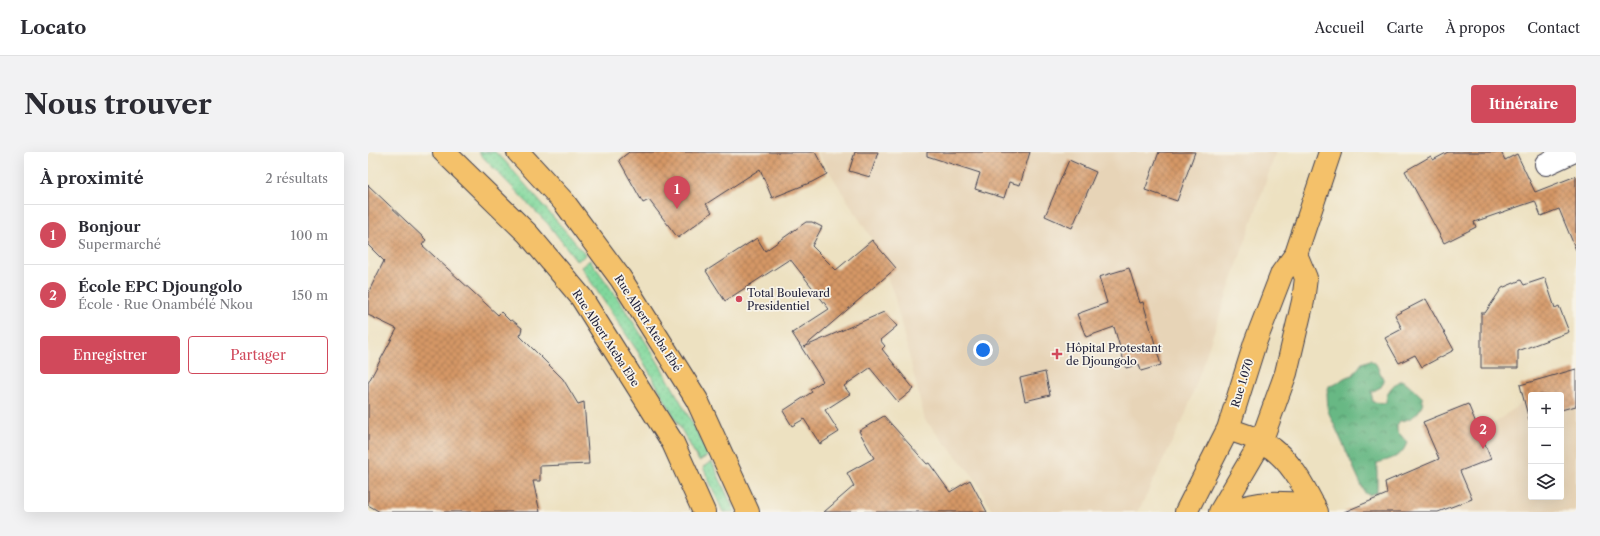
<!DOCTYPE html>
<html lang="fr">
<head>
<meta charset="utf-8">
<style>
	:root { --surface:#fff; --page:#f2f2f3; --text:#2b2b33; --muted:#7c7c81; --line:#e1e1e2; --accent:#d1495b }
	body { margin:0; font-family:"Libre Caslon Text",serif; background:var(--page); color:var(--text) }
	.controls { position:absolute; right:12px; bottom:12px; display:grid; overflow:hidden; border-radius:4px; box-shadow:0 4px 16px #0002 }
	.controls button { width:36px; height:36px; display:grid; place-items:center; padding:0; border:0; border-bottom:1px solid var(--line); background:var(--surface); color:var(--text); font:20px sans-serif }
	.you { position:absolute; left:615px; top:198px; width:14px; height:14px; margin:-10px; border:3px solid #fff; border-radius:50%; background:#1a73e8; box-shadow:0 0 0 6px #1a73e833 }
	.badge { display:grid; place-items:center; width:26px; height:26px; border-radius:50%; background:var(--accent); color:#fff; font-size:13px; font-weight:700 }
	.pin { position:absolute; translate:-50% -33px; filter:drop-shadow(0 1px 2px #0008) }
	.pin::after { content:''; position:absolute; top:21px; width:14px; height:12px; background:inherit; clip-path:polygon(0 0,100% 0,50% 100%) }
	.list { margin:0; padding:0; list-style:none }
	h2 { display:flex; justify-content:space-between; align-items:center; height:52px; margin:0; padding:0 16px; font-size:17px }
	h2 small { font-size:13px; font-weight:400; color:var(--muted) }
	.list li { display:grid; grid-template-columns:26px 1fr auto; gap:12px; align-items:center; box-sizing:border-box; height:60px; padding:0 16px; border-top:1px solid var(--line) }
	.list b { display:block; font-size:15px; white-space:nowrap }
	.list p { margin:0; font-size:13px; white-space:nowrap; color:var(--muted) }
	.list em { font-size:13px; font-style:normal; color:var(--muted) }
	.actions { display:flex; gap:8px; padding:12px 16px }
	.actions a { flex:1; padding:9px 0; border:1px solid var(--accent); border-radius:4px; text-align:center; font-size:14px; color:var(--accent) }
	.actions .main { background:var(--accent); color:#fff }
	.icon { flex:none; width:22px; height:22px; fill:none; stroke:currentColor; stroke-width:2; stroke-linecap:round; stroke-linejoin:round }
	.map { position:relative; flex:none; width:1208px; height:360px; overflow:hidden; border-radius:4px }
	header { display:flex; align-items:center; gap:24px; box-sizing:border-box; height:56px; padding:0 20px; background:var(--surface); border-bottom:1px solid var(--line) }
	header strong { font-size:19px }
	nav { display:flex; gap:22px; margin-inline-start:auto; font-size:14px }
	.intro { display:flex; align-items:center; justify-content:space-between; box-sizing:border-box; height:96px; padding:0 24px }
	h1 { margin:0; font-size:28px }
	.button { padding:10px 18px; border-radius:4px; background:var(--accent); color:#fff; font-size:14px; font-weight:700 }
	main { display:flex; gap:24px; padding:0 24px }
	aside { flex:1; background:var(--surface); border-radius:4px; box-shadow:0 4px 16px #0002 }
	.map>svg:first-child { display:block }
	.built { fill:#e7d4b7; fill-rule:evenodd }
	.forest { fill:url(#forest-crowns); stroke:#456d60 }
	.garden { fill:url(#garden-dots); stroke:#527d6c }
	.building { fill:url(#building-cross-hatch) }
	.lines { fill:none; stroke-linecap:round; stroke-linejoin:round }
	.minor-casing { stroke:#403f4f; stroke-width:24 }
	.major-casing { stroke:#403f4f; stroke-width:24 }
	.highway-casing { stroke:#403f4f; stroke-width:24 }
	.minor { stroke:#fff; stroke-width:22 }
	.major { stroke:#f4c16a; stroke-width:22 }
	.highway { stroke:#f4c16a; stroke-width:22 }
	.poi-dot { fill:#d1495b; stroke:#f7f3e8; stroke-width:1.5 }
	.labels { text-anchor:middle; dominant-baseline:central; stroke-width:3.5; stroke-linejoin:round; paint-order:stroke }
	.poi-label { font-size:11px; fill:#22223b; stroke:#f7f3e8; text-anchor:start }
	.street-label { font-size:11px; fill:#22223b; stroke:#f7f3e8 }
</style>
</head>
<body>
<header>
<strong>Locato</strong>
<nav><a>Accueil</a><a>Carte</a><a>À propos</a><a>Contact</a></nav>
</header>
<div class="intro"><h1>Nous trouver</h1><a class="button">Itinéraire</a></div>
<main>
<aside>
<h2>À proximité<small>2 résultats</small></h2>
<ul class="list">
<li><span class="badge">1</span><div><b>Bonjour</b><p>Supermarché</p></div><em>100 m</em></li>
<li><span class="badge">2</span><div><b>École EPC Djoungolo</b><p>École · Rue Onambélé Nkou</p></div><em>150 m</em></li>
</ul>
<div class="actions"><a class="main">Enregistrer</a><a>Partager</a></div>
</aside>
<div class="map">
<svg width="1208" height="360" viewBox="0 0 1208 360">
	<defs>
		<pattern id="forest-crowns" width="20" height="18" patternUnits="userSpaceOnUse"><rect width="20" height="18" fill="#68b884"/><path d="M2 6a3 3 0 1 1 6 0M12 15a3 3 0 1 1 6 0" fill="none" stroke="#55956d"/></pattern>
		<pattern id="garden-dots" width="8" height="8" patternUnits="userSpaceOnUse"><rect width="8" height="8" fill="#81d89c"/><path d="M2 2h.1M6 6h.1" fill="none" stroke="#6fb987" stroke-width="1.8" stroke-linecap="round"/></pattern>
		<pattern id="building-cross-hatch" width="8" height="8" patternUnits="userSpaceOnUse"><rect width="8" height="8" fill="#d59766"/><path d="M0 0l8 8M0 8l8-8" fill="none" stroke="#ac7b55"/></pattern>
	</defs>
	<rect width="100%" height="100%" fill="#f7f3e8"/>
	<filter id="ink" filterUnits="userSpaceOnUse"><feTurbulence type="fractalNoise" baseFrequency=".025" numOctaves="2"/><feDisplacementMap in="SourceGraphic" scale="8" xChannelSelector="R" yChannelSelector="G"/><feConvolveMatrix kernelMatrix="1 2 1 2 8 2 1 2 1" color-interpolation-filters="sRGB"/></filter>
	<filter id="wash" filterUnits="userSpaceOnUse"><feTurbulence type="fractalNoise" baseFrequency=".012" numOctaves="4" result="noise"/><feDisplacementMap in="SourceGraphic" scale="16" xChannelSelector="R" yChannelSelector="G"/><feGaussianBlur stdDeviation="0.9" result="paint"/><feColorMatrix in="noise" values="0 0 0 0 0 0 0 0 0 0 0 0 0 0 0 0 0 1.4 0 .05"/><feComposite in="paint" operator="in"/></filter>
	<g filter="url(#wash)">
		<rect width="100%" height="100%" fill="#ede1c1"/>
		<path class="built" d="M 449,0 L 908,0 L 818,261 L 773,354 L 768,360 L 625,360 L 606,325 L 557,268 L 526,143 L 505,89 Z
			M 1208,217 L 1208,360 L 1005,360 L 1001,349 L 1052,328 L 1073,312 L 1055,270 L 1100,252 L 1113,281 L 1156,249 L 1152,233 ZM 1163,243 L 1193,243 L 1193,345 L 1163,345 Z"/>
		<path class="forest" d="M 1002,208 L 1008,212 L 1016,229 L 1013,235 L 1003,240 L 1005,250 L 1018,251 C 1018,240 1024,233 1033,228 L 1039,231 L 1055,246 C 1055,259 1045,268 1032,269 L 1029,272 L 1029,279 L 1039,290 C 1035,305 1023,307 1009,311 L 1009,340 L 1001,343 L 997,341 L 960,259 L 959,241 L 961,234 L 968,232 L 976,226 L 985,223 L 994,211 Z"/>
		<path class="garden" d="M 110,0 L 127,0 L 135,7 L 218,103 L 209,109 L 180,72 Z
			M 222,108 C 268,169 306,235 341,303 L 331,309 L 270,200 L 213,115 Z
			M 344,310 L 367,360 L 355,360 L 335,315 Z"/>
		<g id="blocks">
			<path class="building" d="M 261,0 L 447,0 L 459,22 L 444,30 L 404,46 L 392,17 L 338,52 L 344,60 L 310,86 L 281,48 L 275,51 L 251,8 Z
				M 487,0 L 510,0 L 502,25 L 481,19 Z
				M 559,0 L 662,0 L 652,33 L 641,30 L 636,46 L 607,37 L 612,21 L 559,4 Z
				M 791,0 L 827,0 L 809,49 L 777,38 Z
				M 1080,0 L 1133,0 L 1137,8 L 1149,2 L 1167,40 L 1208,24 L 1208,98 L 1191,57 L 1173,64 L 1167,49 L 1106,70 L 1108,75 L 1076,91 L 1037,19 L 1063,4 L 1065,8 Z
				M 701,8 L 728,20 L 704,76 L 677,64 Z
				M 0,33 L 58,88 L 54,93 L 130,163 L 133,160 L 142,169 L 144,168 L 154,176 L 152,184 L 195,227 L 210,252 L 216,250 L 221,312 L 172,314 L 172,329 L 165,329 L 172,360 L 12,360 L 0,353 L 0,231 L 29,177 L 0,163 L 0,141 L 16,109 L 0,93 Z
				M 438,70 L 444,70 L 454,75 L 444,94 L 468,118 L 504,88 L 528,116 L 436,195 L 516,160 L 529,174 L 512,188 L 517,194 L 514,197 L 546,237 L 530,250 L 502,216 L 476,234 L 482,242 L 457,258 L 471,280 L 452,292 L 436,267 L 424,274 L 415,259 L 444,240 L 442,237 L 455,229 L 424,181 L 461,157 L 422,107 L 357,149 L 338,119 L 389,86 L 397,99 Z
				M 761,116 L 772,151 L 775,150 L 793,213 L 773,219 L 771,212 L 758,216 L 746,175 L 718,185 L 709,162 L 739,151 L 731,125 Z
				M 1177,126 L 1187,156 L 1191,154 L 1201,180 L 1150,199 L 1150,216 L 1113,216 L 1113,161 L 1117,161 L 1134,136 L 1153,128 L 1156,133 Z
				M 1058,147 L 1086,198 L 1054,215 L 1047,203 L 1031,211 L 1017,186 L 1034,177 L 1027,163 Z
				M 1208,217 L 1208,254 L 1193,258 L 1193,243 L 1163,243 L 1163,267 L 1161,268 L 1152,233 Z
				M 677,220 L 682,243 L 657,249 L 652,226 Z
				M 1100,252 L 1123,307 L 1092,319 L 1104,347 L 1070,360 L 976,360 L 1019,342 L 1017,330 L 1071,307 L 1055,270 Z
				M 516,264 L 559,312 L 561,311 L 582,340 L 602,328 L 619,360 L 456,360 L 486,334 L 479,321 L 506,306 L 491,279 Z"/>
		</g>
	</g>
	<g filter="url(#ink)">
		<use href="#blocks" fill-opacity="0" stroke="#403f4f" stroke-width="1"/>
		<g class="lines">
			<g class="minor-casing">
				<path id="minor" d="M 1178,12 L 1204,0"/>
			</g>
			<g class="major-casing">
				<path id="major" d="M 860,277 C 871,281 882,284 892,289 C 920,302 936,334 949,360
					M 818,360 L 860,277 L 887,191 L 914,121 L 928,102 L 962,0
					M 852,360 L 893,290 L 918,221 L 935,149 L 938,126 L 928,102
					M 861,360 C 893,348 912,350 946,353"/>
			</g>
			<g class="highway-casing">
				<path id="highway" d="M 76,0 L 160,82 L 213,145 L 305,291 L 336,360
					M 150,0 L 196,50 L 253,127 L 329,248 L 380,360"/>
			</g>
			<use href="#minor" class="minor"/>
			<use href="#major" class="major"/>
			<use href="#highway" class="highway"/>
		</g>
	</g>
	<g class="poi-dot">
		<circle cx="371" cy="147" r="4"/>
		<path d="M687 196h4v4h4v4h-4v4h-4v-4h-4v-4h4z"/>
	</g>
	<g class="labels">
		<g class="poi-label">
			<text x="379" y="141">Total Boulevard<tspan x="379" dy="13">Presidentiel</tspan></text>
			<text x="698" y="196">Hôpital Protestant<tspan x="698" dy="13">de Djoungolo</tspan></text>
		</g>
		<g class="street-label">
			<text transform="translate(280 171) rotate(57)">Rue Albert Ateba Ebé</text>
			<text transform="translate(238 186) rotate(57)">Rue Albert Ateba Ebe</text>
			<text transform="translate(874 231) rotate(-73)">Rue 1.070</text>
		</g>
	</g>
</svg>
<div class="controls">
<button>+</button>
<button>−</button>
<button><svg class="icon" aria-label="layers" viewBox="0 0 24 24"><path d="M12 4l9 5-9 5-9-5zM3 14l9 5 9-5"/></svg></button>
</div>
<div class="you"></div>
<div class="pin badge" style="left:309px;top:57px">1</div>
<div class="pin badge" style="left:1115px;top:297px">2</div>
</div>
</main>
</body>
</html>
